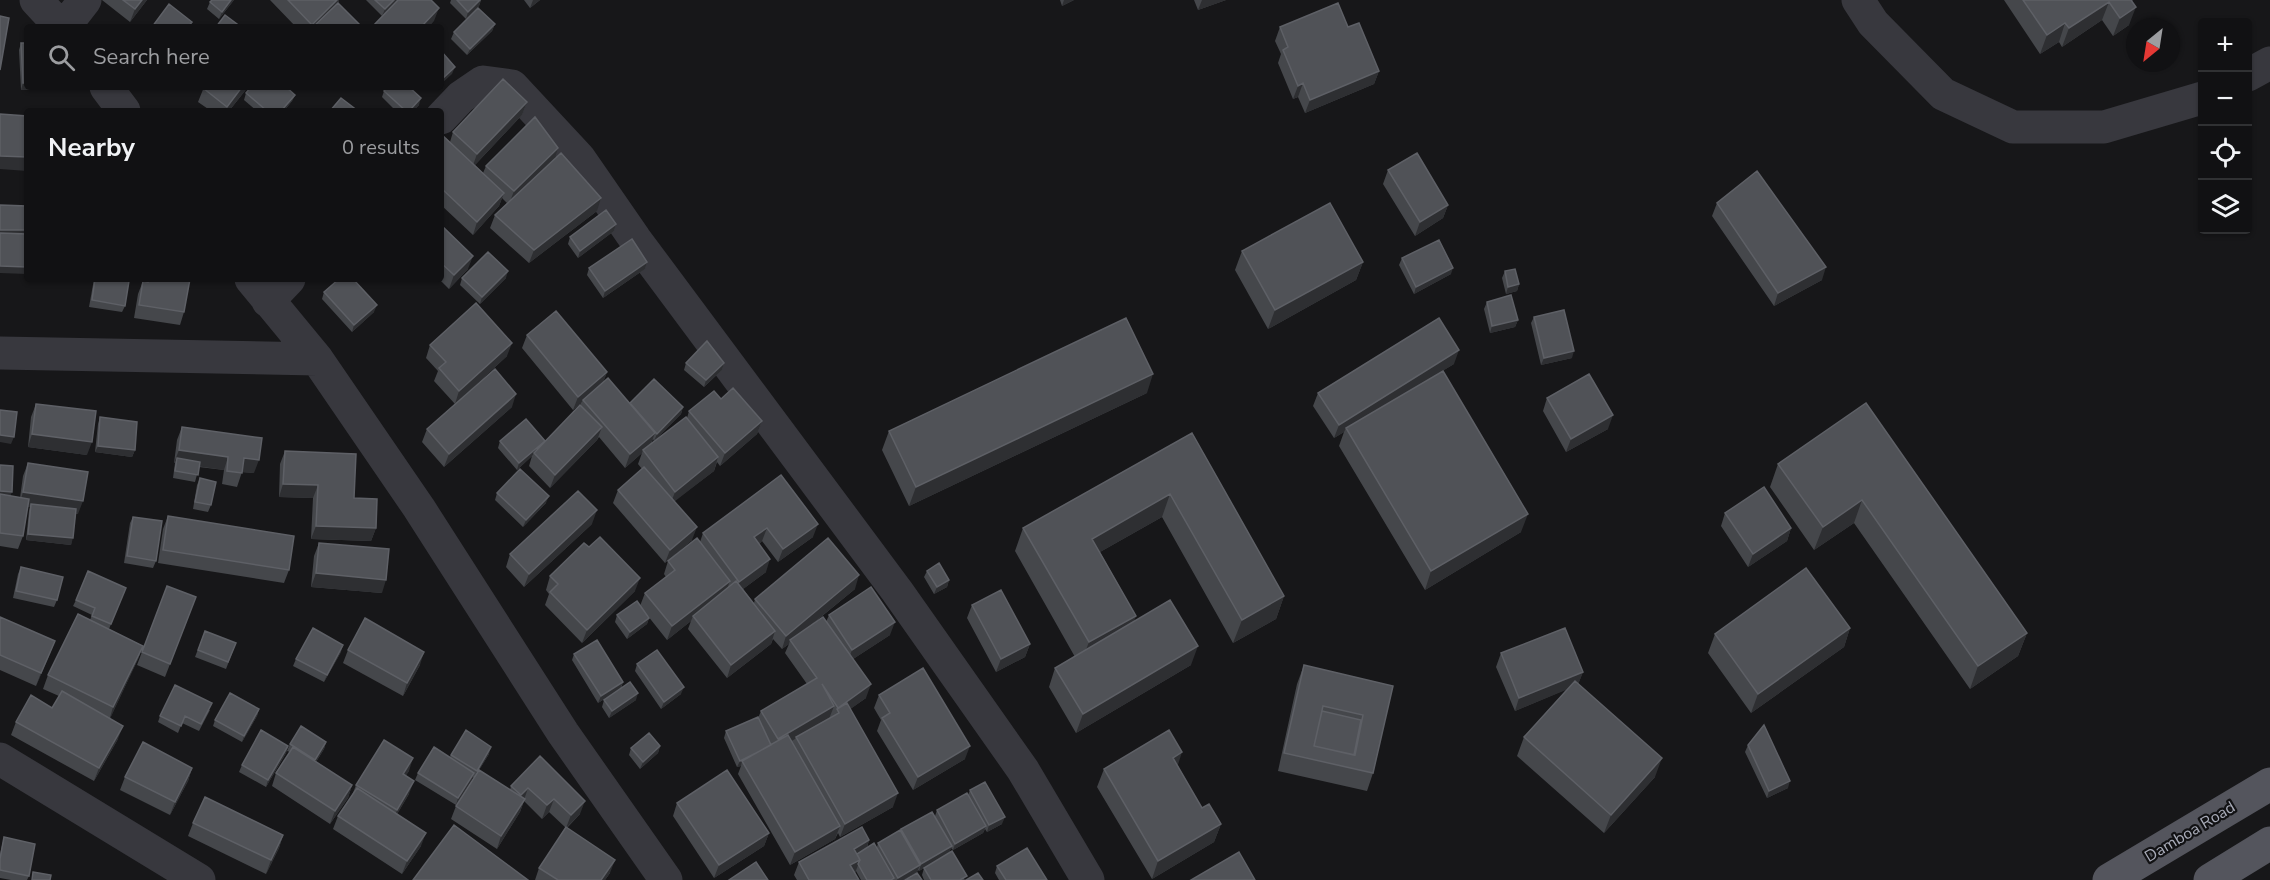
<!DOCTYPE html>
<html lang="en">
<head>
<meta charset="utf-8">
<style>
	:root { --surface:#111113; --page:#1e1f21; --text:#f1f3f6; --muted:#9c9da0; --line:#303133 }
	body { margin:0; font-family:"Nunito Sans",sans-serif; background:var(--page); color:var(--text) }
	.controls { position:absolute; right:18px; top:18px; display:grid; overflow:hidden; border-radius:6px; box-shadow:0 2px 4px #0004 }
	.controls button { width:54px; height:54px; display:grid; place-items:center; padding:0; border:0; border-bottom:2px solid var(--line); background:var(--surface); color:var(--text); font:30px sans-serif }
	.compass { position:absolute; left:2126px; top:18px; width:54px; height:54px; border-radius:50%; background:var(--surface); box-shadow:0 2px 4px #0004; rotate:210deg }
	.list { margin:0; padding:0; list-style:none }
	h2 { display:flex; justify-content:space-between; align-items:center; height:78px; margin:0; padding:0 24px; font-size:26px }
	h2 small { font-size:20px; font-weight:400; color:var(--muted) }
	.icon { flex:none; width:33px; height:33px; fill:none; stroke:currentColor; stroke-width:2; stroke-linecap:round; stroke-linejoin:round }
	.map { position:relative; flex:none; width:2270px; height:880px; overflow:hidden }
	.search { position:absolute; background:var(--surface); box-shadow:0 2px 4px #0004; left:24px; top:24px; width:420px; height:66px; display:flex; align-items:center; gap:15px; box-sizing:border-box; padding:0 21px; border-radius:6px; color:var(--muted); font-size:22px }
	.panel { position:absolute; background:var(--surface); box-shadow:0 2px 4px #0004; left:24px; top:108px; width:420px; height:174px; border-radius:6px }
	.map>svg:first-child { display:block }
	.lines { fill:none; stroke-linecap:round; stroke-linejoin:round }
	.minor { stroke:#38383e; stroke-width:33 }
	.primary { stroke:#54555d; stroke-width:33 }
	.wall { fill:#45474b }
	.shaded-wall { fill:#2e2f32 }
	.building { fill:#505257; stroke:#5e6066; stroke-width:1.5; fill-rule:evenodd }
	.labels { text-anchor:middle; dominant-baseline:central; stroke-width:4.5; stroke-linejoin:round; paint-order:stroke }
	.street-label { font-size:16px; fill:#a9acb9; stroke:#121214 }
</style>
</head>
<body>
<div class="map">
<svg width="2270" height="880" viewBox="0 0 2270 880">
	<rect width="100%" height="100%" fill="#171719"/>
	<g class="lines">
		<path class="minor" d="M 36,0 L 61,27
			M 1858,0 L 1873,23 L 1943,94 L 2013,127 L 2104,127 L 2202,98
			M 64,27 L 85,0
			M 2248,75 L 2270,63
			M 106,87 L 124,111
			M 441,118 L 461,97 L 483,82 L 512,86 L 579,158 L 635,239 L 897,591 L 1023,770 L 1088,880
			M 251,279 L 317,359 L 419,508 L 563,733 L 666,880
			M 268,301 L 289,279
			M 0,353 L 317,359
			M 0,759 L 199,880"/>
		<path class="primary" d="M 2109,880 L 2270,784
			M 2210,880 L 2270,843"/>
	</g>
	<path class="wall" d="M 102,0 L 147,0 L 130,22 Z
		M 234,0 L 219,19 L 207,9 L 210,2 Z
		M 270,0 L 339,0 L 338,3 L 362,27 L 296,27 Z
		M 366,0 L 398,0 L 382,16 Z
		M 451,0 L 481,0 L 479,6 L 466,19 L 450,3 Z
		M 524,0 L 540,0 L 530,8 Z
		M 1060,0 L 1074,0 L 1062,6 Z
		M 1194,0 L 1226,0 L 1198,10 Z
		M 2004,0 L 2133,0 L 2132,1 L 2129,25 L 2113,36 L 2102,20 L 2062,47 L 2059,42 L 2040,54 Z
		M 495,24 L 492,31 L 467,55 L 451,39 L 454,32 Z
		M 1280,27 L 1379,71 L 1374,84 L 1305,113 L 1298,97 L 1293,99 L 1278,63 L 1281,54 L 1275,41 Z
		M 21,43 L 27,87 L 51,87 L 50,89 L 21,90 L 19,50 Z
		M 204,87 L 248,87 L 229,111 L 211,111 L 198,102 Z
		M 384,91 L 419,105 L 413,111 L 396,111 L 382,97 Z
		M 246,93 L 295,95 L 292,101 L 284,111 L 257,111 L 244,100 Z
		M 527,102 L 522,115 L 475,165 L 483,173 L 486,166 L 554,160 L 597,211 L 529,263 L 490,228 L 495,215 L 507,203 L 502,198 L 499,206 L 473,235 L 441,205 L 441,134 L 450,142 L 453,132 Z
		M 1388,170 L 1448,205 L 1443,218 L 1415,236 L 1383,184 Z
		M 1717,203 L 1822,280 L 1774,306 L 1712,216 Z
		M 616,224 L 614,231 L 578,258 L 568,244 L 570,237 Z
		M 441,225 L 468,269 L 449,289 L 439,279 L 441,279 Z
		M 1242,251 L 1363,262 L 1356,280 L 1268,329 L 1235,270 Z
		M 1402,258 L 1451,274 L 1414,294 L 1399,265 Z
		M 647,262 L 645,269 L 603,298 L 587,275 L 589,268 Z
		M 1505,271 L 1519,284 L 1517,291 L 1506,294 L 1502,278 Z
		M 462,278 L 506,278 L 480,304 L 460,285 Z
		M 94,279 L 119,279 L 125,306 L 122,312 L 89,307 Z
		M 145,279 L 190,279 L 184,312 L 180,325 L 134,318 L 138,294 L 143,281 L 145,281 Z
		M 324,292 L 374,312 L 352,332 L 322,299 Z
		M 1487,302 L 1518,320 L 1515,327 L 1490,333 L 1484,309 Z
		M 1534,317 L 1572,358 L 1541,365 L 1531,323 Z
		M 527,335 L 607,372 L 603,382 L 630,403 L 683,407 L 681,414 L 654,441 L 653,439 L 651,444 L 687,418 L 689,411 L 721,399 L 762,421 L 757,434 L 720,466 L 717,462 L 714,471 L 674,501 L 692,540 L 665,563 L 613,503 L 618,490 L 642,469 L 638,464 L 642,453 L 625,468 L 599,437 L 597,440 L 550,488 L 529,466 L 532,456 L 517,470 L 498,448 L 500,441 L 544,442 L 580,406 L 581,403 L 573,410 L 522,348 Z
		M 430,345 L 507,356 L 455,404 L 434,381 L 438,371 L 426,358 Z
		M 686,363 L 724,363 L 722,370 L 704,387 L 684,370 Z
		M 1454,364 L 1442,371 L 1521,532 L 1425,590 L 1339,446 L 1344,432 L 1334,438 L 1313,406 L 1318,393 Z
		M 1147,393 L 909,506 L 882,450 L 889,431 Z
		M 1547,398 L 1608,429 L 1566,452 L 1543,411 Z
		M 1866,403 L 2027,633 L 2018,656 L 1970,689 L 1854,523 L 1814,550 L 1770,487 L 1778,464 Z
		M 36,404 L 87,455 L 28,447 L 31,417 Z
		M 512,407 L 444,467 L 422,442 L 427,429 Z
		M 100,417 L 135,450 L 132,457 L 95,452 L 98,424 Z
		M 182,427 L 254,473 L 242,472 L 237,487 L 222,484 L 224,470 L 199,467 L 195,482 L 173,478 L 175,463 L 174,463 L 177,440 Z
		M 1192,433 L 1284,596 L 1276,619 L 1233,643 L 1162,517 L 1100,552 L 1136,616 L 1133,622 L 1191,665 L 1076,733 L 1049,687 L 1055,668 L 1075,657 L 1015,551 L 1023,528 Z
		M 285,451 L 376,528 L 371,541 L 311,539 L 313,498 L 279,497 L 280,464 Z
		M 28,463 L 78,514 L 76,514 L 71,545 L 26,540 L 29,511 L 30,507 L 27,507 L 23,536 L 18,549 L 0,546 L 0,465 L 10,496 L 20,498 L 23,476 Z
		M 781,475 L 813,537 L 778,562 L 762,541 L 759,544 L 766,572 L 743,589 L 754,603 L 755,599 L 855,589 L 810,626 L 826,622 L 829,615 L 890,635 L 853,659 L 866,698 L 850,709 L 893,807 L 840,837 L 838,833 L 835,839 L 790,865 L 738,774 L 741,766 L 737,767 L 724,738 L 726,731 L 758,718 L 761,711 L 807,684 L 785,653 L 789,644 L 782,649 L 773,639 L 771,644 L 727,678 L 688,629 L 691,621 L 667,640 L 640,606 L 645,593 L 666,577 L 664,574 L 668,561 L 700,542 L 703,533 Z
		M 200,478 L 211,505 L 208,512 L 193,509 L 197,485 Z
		M 497,493 L 546,503 L 523,527 L 495,500 Z
		M 1725,513 L 1791,528 L 1787,541 L 1748,567 L 1721,526 Z
		M 168,516 L 289,570 L 284,583 L 158,563 L 163,529 Z
		M 133,517 L 156,561 L 153,568 L 124,563 L 130,523 Z
		M 592,524 L 524,587 L 506,567 L 510,554 Z
		M 319,543 L 382,593 L 311,587 L 314,556 Z
		M 21,567 L 57,600 L 54,607 L 13,598 L 18,574 Z
		M 927,571 L 949,580 L 947,587 L 934,594 L 924,577 Z
		M 550,576 L 635,591 L 582,643 L 545,605 L 549,594 L 546,590 Z
		M 167,586 L 196,597 L 165,677 L 137,665 Z
		M 123,595 L 109,629 L 143,646 L 138,659 L 110,718 L 118,739 L 94,781 L 11,735 L 16,722 L 52,708 L 59,696 L 43,689 L 48,675 L 90,620 L 92,615 L 73,606 L 76,600 Z
		M 972,605 L 1030,644 L 1025,657 L 996,672 L 967,618 Z
		M 617,615 L 649,618 L 647,624 L 627,639 L 615,622 Z
		M 0,617 L 55,641 L 36,686 L 0,670 Z
		M 1850,628 L 1844,647 L 1751,713 L 1708,653 L 1715,634 Z
		M 205,631 L 236,643 L 226,669 L 195,657 Z
		M 348,650 L 420,665 L 403,696 L 343,663 Z
		M 341,652 L 324,682 L 293,666 L 296,659 Z
		M 1501,653 L 1583,672 L 1578,684 L 1655,777 L 1604,833 L 1517,756 L 1524,737 L 1567,689 L 1515,711 L 1496,667 Z
		M 574,654 L 623,682 L 621,689 L 636,700 L 609,718 L 602,707 L 604,700 L 614,693 L 598,703 L 572,660 Z
		M 637,664 L 681,694 L 661,709 L 635,671 Z
		M 1304,665 L 1393,686 L 1373,773 L 1367,791 L 1278,771 L 1297,684 Z
		M 879,695 L 965,759 L 913,790 L 877,731 L 881,720 L 874,708 Z
		M 259,709 L 257,716 L 242,742 L 213,726 L 215,720 Z
		M 210,710 L 199,731 L 182,723 L 178,733 L 158,722 L 160,716 Z
		M 326,742 L 324,749 L 316,762 L 352,785 L 348,798 L 330,824 L 272,786 L 276,773 L 290,752 L 287,751 L 290,744 Z
		M 1748,745 L 1788,788 L 1767,798 L 1745,752 Z
		M 288,746 L 286,753 L 266,787 L 239,772 L 242,765 Z
		M 660,746 L 658,753 L 640,769 L 629,755 L 631,748 Z
		M 489,754 L 479,770 L 510,790 L 511,786 L 540,756 L 580,814 L 567,828 L 610,873 L 605,880 L 535,880 L 539,868 L 566,828 L 549,812 L 542,819 L 524,801 L 520,812 L 497,849 L 451,819 L 456,806 L 474,778 L 473,777 L 456,805 L 415,780 L 418,773 L 450,757 L 451,755 Z
		M 1178,766 L 1202,808 L 1221,824 L 1214,842 L 1152,879 L 1097,787 L 1104,769 Z
		M 192,768 L 188,781 L 170,815 L 120,790 L 125,777 Z
		M 409,771 L 406,775 L 409,794 L 397,814 L 421,846 L 402,874 L 333,829 L 338,816 L 353,793 L 356,785 Z
		M 970,790 L 1002,824 L 987,832 L 985,829 L 983,833 L 953,850 L 951,848 L 949,853 L 965,880 L 924,880 L 922,875 L 924,868 L 949,853 L 919,871 L 918,870 L 917,872 L 903,880 L 861,880 L 856,871 L 855,873 L 859,880 L 797,880 L 794,875 L 799,862 L 869,840 L 867,848 L 877,847 L 878,843 L 900,831 L 901,829 L 935,816 L 937,810 L 968,795 Z
		M 677,803 L 769,833 L 764,846 L 714,878 L 673,816 Z
		M 193,823 L 283,835 L 279,848 L 266,874 L 188,836 Z
		M 4,837 L 29,876 L 27,880 L 11,880 L 0,878 L 0,854 Z
		M 997,866 L 1047,880 L 999,880 L 995,873 Z"/>
	<path class="shaded-wall" d="M 142,0 L 147,0 L 130,22 L 135,9 Z
		M 231,0 L 234,0 L 219,19 L 222,12 Z
		M 337,0 L 339,0 L 336,10 L 318,27 L 311,27 L 312,25 Z
		M 394,0 L 398,0 L 382,16 L 385,9 Z
		M 480,0 L 481,0 L 479,6 L 466,19 L 468,12 Z
		M 533,0 L 540,0 L 530,8 Z
		M 1064,0 L 1074,0 L 1062,6 Z
		M 1202,0 L 1226,0 L 1198,10 Z
		M 2109,2 L 2102,20 L 2062,47 L 2069,28 Z
		M 2136,7 L 2129,25 L 2113,36 L 2120,18 Z
		M 439,8 L 434,21 L 429,27 L 421,27 Z
		M 2065,23 L 2059,42 L 2040,54 L 2047,35 Z
		M 495,24 L 492,31 L 467,55 L 470,49 Z
		M 455,67 L 452,74 L 441,84 L 441,80 Z
		M 1379,71 L 1374,84 L 1305,113 L 1310,100 Z
		M 23,83 L 27,83 L 27,87 L 51,87 L 50,89 L 21,90 Z
		M 1303,83 L 1298,97 L 1293,99 L 1298,86 Z
		M 242,87 L 248,87 L 229,111 L 225,111 L 227,107 Z
		M 295,95 L 292,101 L 284,111 L 281,111 Z
		M 421,98 L 419,105 L 413,111 L 409,111 Z
		M 527,102 L 522,115 L 472,168 L 477,154 Z
		M 558,148 L 554,161 L 509,204 L 514,191 Z
		M 0,156 L 27,157 L 27,171 L 0,169 Z
		M 504,193 L 499,206 L 473,235 L 477,222 Z
		M 601,198 L 597,211 L 529,263 L 534,250 Z
		M 1448,205 L 1443,218 L 1415,236 L 1420,222 Z
		M 616,224 L 614,231 L 578,258 L 580,251 Z
		M 0,230 L 27,230 L 27,232 L 25,237 L 0,236 Z
		M 473,256 L 468,269 L 449,289 L 454,275 Z
		M 647,262 L 645,269 L 603,298 L 605,291 Z
		M 1363,262 L 1356,280 L 1268,329 L 1275,310 Z
		M 0,266 L 27,267 L 27,274 L 0,273 Z
		M 1826,267 L 1822,280 L 1774,306 L 1778,293 Z
		M 1453,268 L 1451,274 L 1414,294 L 1416,287 Z
		M 508,271 L 506,278 L 480,304 L 482,297 Z
		M 1519,284 L 1517,291 L 1506,294 L 1508,287 Z
		M 377,305 L 374,312 L 352,332 L 354,325 Z
		M 1518,320 L 1515,327 L 1490,333 L 1492,326 Z
		M 512,343 L 507,356 L 455,404 L 459,391 Z
		M 1459,350 L 1454,364 L 1347,430 L 1346,428 L 1344,432 L 1334,438 L 1339,425 Z
		M 1574,351 L 1572,358 L 1541,365 L 1544,358 Z
		M 724,363 L 722,370 L 704,387 L 706,380 Z
		M 607,372 L 602,386 L 583,400 L 581,403 L 573,410 L 578,397 Z
		M 1153,374 L 1147,393 L 909,506 L 916,487 Z
		M 516,394 L 512,407 L 444,467 L 449,454 Z
		M 683,407 L 681,414 L 654,441 L 657,434 Z
		M 1613,415 L 1608,429 L 1566,452 L 1571,439 Z
		M 762,421 L 757,434 L 720,466 L 725,453 Z
		M 602,427 L 597,440 L 550,488 L 555,475 Z
		M 655,433 L 650,446 L 643,450 L 642,453 L 625,468 L 630,454 Z
		M 32,434 L 92,442 L 87,455 L 28,447 Z
		M 0,435 L 14,437 L 11,444 L 0,442 Z
		M 545,441 L 534,453 L 532,456 L 517,470 L 519,463 Z
		M 98,446 L 135,450 L 132,457 L 95,452 Z
		M 179,450 L 228,457 L 224,470 L 176,463 L 177,458 L 175,463 L 174,463 Z
		M 718,457 L 714,471 L 670,505 L 675,492 Z
		M 244,458 L 259,460 L 254,473 L 240,472 Z
		M 283,484 L 318,485 L 313,498 L 279,497 Z
		M 0,491 L 12,492 L 9,499 L 0,498 Z
		M 23,492 L 83,501 L 78,514 L 31,507 L 31,504 L 30,507 L 19,506 Z
		M 1170,494 L 1162,517 L 1084,561 L 1092,539 Z
		M 549,496 L 546,503 L 523,527 L 526,520 Z
		M 1862,500 L 1854,523 L 1814,550 L 1823,527 Z
		M 597,510 L 592,524 L 524,587 L 529,574 Z
		M 1528,514 L 1521,532 L 1425,590 L 1431,571 Z
		M 818,524 L 813,537 L 778,562 L 783,549 Z
		M 316,526 L 376,528 L 371,541 L 311,539 Z
		M 697,527 L 692,540 L 665,563 L 670,550 Z
		M 767,528 L 762,541 L 749,551 L 754,537 Z
		M 1791,528 L 1787,541 L 1748,567 L 1753,554 Z
		M 28,534 L 73,538 L 71,545 L 26,540 Z
		M 770,559 L 766,572 L 735,595 L 739,582 Z
		M 316,573 L 386,580 L 382,593 L 311,587 Z
		M 859,575 L 855,589 L 791,641 L 790,640 L 789,644 L 782,649 L 786,636 Z
		M 640,578 L 635,591 L 582,643 L 587,630 Z
		M 949,580 L 947,587 L 934,594 L 937,587 Z
		M 730,581 L 725,594 L 693,616 L 691,621 L 667,640 L 672,626 Z
		M 1284,596 L 1276,619 L 1233,643 L 1242,620 Z
		M 1136,616 L 1127,639 L 1080,665 L 1089,642 Z
		M 649,618 L 647,624 L 627,639 L 630,632 Z
		M 895,622 L 890,635 L 847,663 L 852,650 Z
		M 1850,628 L 1844,647 L 1751,713 L 1758,694 Z
		M 775,631 L 771,644 L 727,678 L 731,665 Z
		M 2027,633 L 2018,656 L 1970,689 L 1978,666 Z
		M 55,641 L 50,654 L 36,686 L 41,673 Z
		M 1030,644 L 1025,657 L 996,672 L 1001,659 Z
		M 343,645 L 341,652 L 324,682 L 327,675 Z
		M 143,646 L 138,659 L 109,721 L 113,707 Z
		M 1198,646 L 1191,665 L 1076,733 L 1083,714 Z
		M 424,652 L 420,665 L 403,696 L 407,683 Z
		M 1583,672 L 1578,685 L 1515,711 L 1519,698 Z
		M 623,682 L 620,689 L 598,703 L 601,696 Z
		M 871,684 L 866,698 L 838,718 L 839,713 L 837,710 L 838,708 Z
		M 684,687 L 681,694 L 661,709 L 664,702 Z
		M 638,693 L 636,700 L 609,718 L 612,711 Z
		M 834,706 L 829,719 L 796,737 L 795,739 L 773,752 L 778,739 Z
		M 259,709 L 257,716 L 242,742 L 244,736 Z
		M 123,726 L 118,739 L 94,781 L 99,768 Z
		M 326,742 L 324,749 L 313,767 L 315,760 Z
		M 288,746 L 286,753 L 266,787 L 268,780 Z
		M 660,746 L 658,753 L 640,769 L 643,762 Z
		M 970,746 L 965,759 L 913,790 L 918,777 Z
		M 491,747 L 489,754 L 474,778 L 477,771 Z
		M 771,747 L 742,761 L 741,766 L 737,767 L 740,761 Z
		M 1182,752 L 1176,771 L 1173,758 Z
		M 413,758 L 409,771 L 398,787 L 403,774 Z
		M 1662,758 L 1655,777 L 1604,833 L 1611,815 Z
		M 192,768 L 188,781 L 170,815 L 175,802 Z
		M 474,773 L 472,779 L 456,805 L 458,798 Z
		M 414,781 L 409,794 L 392,823 L 397,810 Z
		M 1790,781 L 1788,788 L 1767,798 L 1769,791 Z
		M 352,785 L 348,798 L 330,824 L 335,811 Z
		M 528,788 L 520,812 L 497,849 L 501,836 L 517,808 L 521,795 Z
		M 898,793 L 893,807 L 840,837 L 845,824 Z
		M 554,799 L 549,812 L 542,819 L 547,805 Z
		M 585,801 L 580,814 L 566,828 L 571,815 Z
		M 1005,817 L 1002,824 L 987,832 L 989,825 Z
		M 1221,824 L 1214,842 L 1152,879 L 1158,861 Z
		M 840,826 L 835,839 L 790,865 L 795,852 Z
		M 986,826 L 983,833 L 953,850 L 955,844 Z
		M 426,833 L 421,846 L 402,874 L 407,861 Z
		M 769,833 L 764,846 L 714,878 L 719,865 Z
		M 283,835 L 279,848 L 266,874 L 271,860 Z
		M 869,840 L 865,853 L 855,859 L 854,849 Z
		M 952,846 L 949,853 L 919,871 L 921,864 Z
		M 615,860 L 610,873 L 605,880 L 601,880 Z
		M 860,860 L 855,873 L 845,878 L 850,865 Z
		M 920,865 L 917,872 L 903,880 L 897,880 L 898,878 Z"/>
	<path class="building" d="M 123,0 L 142,0 L 135,9 Z
		M 212,0 L 231,0 L 222,12 L 210,2 Z
		M 288,0 L 337,0 L 312,25 Z
		M 375,0 L 394,0 L 385,9 Z
		M 398,0 L 431,0 L 439,8 L 421,27 L 372,27 Z
		M 457,0 L 480,0 L 468,12 Z
		M 2023,0 L 2131,0 L 2136,7 L 2120,18 L 2109,2 L 2069,28 L 2065,23 L 2047,35 Z
		M 338,3 L 362,27 L 313,27 Z
		M 1338,3 L 1348,27 L 1359,23 L 1379,71 L 1310,100 L 1303,83 L 1298,86 L 1283,50 L 1288,47 L 1280,27 Z
		M 169,4 L 192,22 L 188,27 L 152,27 Z
		M 478,8 L 495,24 L 470,49 L 454,32 Z
		M 225,15 L 241,27 L 216,27 Z
		M 0,16 L 9,18 L 0,70 Z
		M 21,43 L 27,43 L 27,83 L 23,83 Z
		M 441,51 L 455,67 L 441,80 Z
		M 503,79 L 527,102 L 477,154 L 453,132 Z
		M 204,87 L 242,87 L 227,107 L 203,88 Z
		M 251,87 L 286,87 L 295,95 L 281,111 L 267,111 L 246,93 Z
		M 388,87 L 409,87 L 421,98 L 409,111 L 406,111 L 384,91 Z
		M 341,98 L 358,111 L 330,111 Z
		M 0,114 L 27,116 L 27,157 L 0,156 Z
		M 535,117 L 558,148 L 514,191 L 486,166 Z
		M 441,134 L 504,193 L 477,222 L 441,188 Z
		M 561,153 L 601,198 L 534,250 L 495,215 Z
		M 1417,153 L 1448,205 L 1420,222 L 1388,170 Z
		M 1757,171 L 1826,267 L 1778,293 L 1717,203 Z
		M 1330,203 L 1363,262 L 1275,310 L 1242,251 Z
		M 0,205 L 27,206 L 27,230 L 0,230 Z
		M 606,210 L 616,224 L 580,251 L 570,237 Z
		M 441,225 L 473,256 L 454,275 L 441,263 Z
		M 0,233 L 27,234 L 27,267 L 0,266 Z
		M 632,239 L 647,262 L 605,291 L 589,268 Z
		M 1439,240 L 1453,268 L 1416,287 L 1402,258 Z
		M 488,252 L 508,271 L 482,297 L 462,278 Z
		M 1515,269 L 1519,284 L 1508,287 L 1505,271 Z
		M 95,279 L 119,279 L 129,281 L 125,306 L 92,300 Z
		M 148,279 L 190,279 L 184,312 L 139,305 L 143,281 L 148,282 Z
		M 339,279 L 353,279 L 377,305 L 354,325 L 324,292 Z
		M 1511,295 L 1518,320 L 1492,326 L 1487,302 Z
		M 476,303 L 512,343 L 459,391 L 439,368 L 446,362 L 430,345 Z
		M 1564,310 L 1574,351 L 1544,358 L 1534,317 Z
		M 556,311 L 607,372 L 578,397 L 527,335 Z
		M 1126,318 L 1153,374 L 916,487 L 889,431 Z
		M 1439,318 L 1459,350 L 1339,425 L 1318,393 Z
		M 707,341 L 724,363 L 706,380 L 686,363 Z
		M 495,369 L 516,394 L 449,454 L 427,429 Z
		M 1443,371 L 1528,514 L 1431,571 L 1346,428 Z
		M 1589,374 L 1613,415 L 1571,439 L 1547,398 Z
		M 608,378 L 655,433 L 630,454 L 583,400 Z
		M 654,379 L 683,407 L 657,434 L 630,403 Z
		M 733,388 L 762,421 L 725,453 L 689,411 L 714,391 L 721,399 Z
		M 1866,403 L 2027,633 L 1978,666 L 1862,500 L 1823,527 L 1778,464 Z
		M 36,404 L 96,411 L 92,442 L 32,434 Z
		M 580,405 L 602,427 L 555,475 L 534,453 Z
		M 0,410 L 17,412 L 14,437 L 0,435 Z
		M 100,417 L 137,422 L 135,450 L 98,446 Z
		M 686,417 L 718,457 L 675,492 L 643,450 Z
		M 526,419 L 545,441 L 519,463 L 500,441 Z
		M 182,427 L 262,438 L 259,460 L 244,458 L 242,473 L 227,471 L 228,457 L 179,450 Z
		M 1192,433 L 1284,596 L 1242,620 L 1170,494 L 1092,539 L 1136,616 L 1089,642 L 1023,528 Z
		M 285,451 L 356,454 L 354,498 L 377,499 L 376,528 L 316,526 L 318,485 L 283,484 Z
		M 177,458 L 200,462 L 198,475 L 175,471 Z
		M 28,463 L 88,472 L 83,501 L 23,492 Z
		M 0,465 L 13,466 L 12,492 L 0,491 Z
		M 644,467 L 697,527 L 670,550 L 618,490 Z
		M 520,469 L 549,496 L 526,520 L 497,493 Z
		M 781,475 L 818,524 L 783,549 L 767,528 L 754,537 L 770,559 L 739,582 L 703,533 Z
		M 200,478 L 216,482 L 211,505 L 195,502 Z
		M 1764,487 L 1791,528 L 1753,554 L 1725,513 Z
		M 578,491 L 597,510 L 529,574 L 510,554 Z
		M 0,494 L 29,499 L 23,536 L 0,533 Z
		M 31,504 L 76,509 L 73,538 L 28,534 Z
		M 168,516 L 294,536 L 289,570 L 163,550 Z
		M 133,517 L 162,521 L 156,561 L 127,556 Z
		M 600,537 L 640,578 L 587,630 L 550,592 L 558,584 L 550,576 L 584,543 L 589,547 Z
		M 697,538 L 730,581 L 672,626 L 645,593 L 675,570 L 668,561 Z
		M 828,538 L 859,575 L 786,636 L 755,599 Z
		M 319,543 L 389,549 L 386,580 L 316,573 Z
		M 939,563 L 949,580 L 937,587 L 927,571 Z
		M 21,567 L 63,577 L 57,600 L 16,591 Z
		M 1806,568 L 1850,628 L 1758,694 L 1715,634 Z
		M 88,571 L 126,588 L 111,624 L 92,616 L 95,608 L 76,600 Z
		M 736,581 L 775,631 L 731,665 L 693,616 Z
		M 167,586 L 196,597 L 170,664 L 142,652 Z
		M 871,587 L 895,622 L 852,650 L 829,615 Z
		M 1001,590 L 1030,644 L 1001,659 L 972,605 Z
		M 1170,600 L 1198,646 L 1083,714 L 1055,668 Z
		M 637,601 L 649,618 L 630,632 L 617,615 Z
		M 78,614 L 143,646 L 113,707 L 48,675 Z
		M 0,617 L 55,641 L 41,673 L 0,655 Z
		M 823,617 L 871,684 L 838,708 L 822,684 L 834,706 L 778,739 L 761,711 L 817,678 L 790,640 Z
		M 365,618 L 424,652 L 407,683 L 348,650 Z
		M 313,628 L 343,645 L 327,675 L 296,659 Z
		M 1565,628 L 1583,672 L 1519,698 L 1501,653 Z
		M 205,631 L 236,643 L 228,662 L 198,650 Z
		M 597,640 L 623,682 L 601,696 L 574,654 Z
		M 657,650 L 684,687 L 664,702 L 637,664 Z
		M 1304,665 L 1393,686 L 1373,773 L 1284,753 ZM 1323,706 L 1363,715 L 1355,755 L 1314,746 Z
		M 923,668 L 970,746 L 918,777 L 882,718 L 890,713 L 879,695 Z
		M 1575,681 L 1662,758 L 1611,815 L 1524,737 Z
		M 630,682 L 638,693 L 612,711 L 604,700 Z
		M 175,685 L 212,703 L 201,724 L 185,716 L 181,726 L 160,716 Z
		M 62,691 L 123,726 L 99,768 L 16,722 L 31,695 L 52,708 Z
		M 230,693 L 259,709 L 244,736 L 215,720 Z
		M 847,703 L 898,793 L 845,824 L 796,737 L 839,713 L 837,709 Z
		M 1322,711 L 1361,720 L 1354,755 L 1314,746 Z
		M 758,717 L 771,745 L 756,753 L 740,761 L 726,731 Z
		M 1764,725 L 1790,781 L 1769,791 L 1748,745 Z
		M 301,726 L 326,742 L 315,760 L 290,744 Z
		M 261,730 L 288,746 L 268,780 L 242,765 Z
		M 466,730 L 491,747 L 477,771 L 451,755 Z
		M 1169,730 L 1182,752 L 1173,758 L 1202,808 L 1209,804 L 1221,824 L 1158,861 L 1104,769 Z
		M 649,733 L 660,746 L 643,762 L 631,748 Z
		M 788,735 L 840,826 L 795,852 L 742,761 Z
		M 384,740 L 413,758 L 403,774 L 414,781 L 397,810 L 356,785 Z
		M 143,742 L 192,768 L 175,802 L 125,777 Z
		M 293,747 L 352,785 L 335,811 L 276,773 Z
		M 434,747 L 474,773 L 458,798 L 418,773 Z
		M 540,756 L 585,801 L 571,815 L 554,799 L 547,805 L 528,788 L 521,795 L 511,786 Z
		M 479,770 L 525,799 L 501,836 L 456,806 Z
		M 727,770 L 769,833 L 719,865 L 677,803 Z
		M 985,782 L 1005,817 L 989,825 L 970,790 Z
		M 357,788 L 426,833 L 407,861 L 338,816 Z
		M 967,793 L 986,826 L 955,844 L 937,810 Z
		M 205,797 L 283,835 L 271,860 L 193,823 Z
		M 932,812 L 952,846 L 921,864 L 901,829 Z
		M 454,825 L 528,880 L 413,880 Z
		M 566,827 L 615,860 L 601,880 L 558,880 L 539,868 Z
		M 862,827 L 869,840 L 854,849 L 860,860 L 850,865 L 859,880 L 809,880 L 799,862 Z
		M 900,830 L 920,865 L 898,878 L 878,843 Z
		M 4,837 L 35,844 L 29,876 L 0,870 L 0,859 Z
		M 874,843 L 894,878 L 891,880 L 867,880 L 858,864 L 860,860 L 857,854 Z
		M 1027,848 L 1047,880 L 1006,880 L 997,866 Z
		M 952,851 L 967,876 L 960,880 L 931,880 L 924,868 Z
		M 1239,852 L 1255,880 L 1191,880 Z
		M 756,862 L 768,880 L 729,880 Z
		M 33,872 L 51,875 L 50,880 L 32,880 Z
		M 917,873 L 922,880 L 905,880 Z
		M 978,873 L 983,880 L 966,880 Z"/>
	<g class="labels">
		<g class="street-label">
			<text transform="translate(2190 832) rotate(-31)">Damboa Road</text>
		</g>
	</g>
</svg>
<div class="controls">
<button>+</button>
<button>−</button>
<button><svg class="icon" aria-label="locate" viewBox="0 0 24 24"><circle cx="12" cy="12" r="6"/><path d="M12 2v4M12 18v4M2 12h4M18 12h4"/></svg></button>
<button><svg class="icon" aria-label="layers" viewBox="0 0 24 24"><path d="M12 4l9 5-9 5-9-5zM3 14l9 5 9-5"/></svg></button>
</div>
<svg class="compass" viewBox="-18 -18 36 36"><path d="M0-13l5 13h-10z" fill="#e53935"/><path d="M0 13l5-13h-10z" fill="#9c9da0"/></svg>
<div class="search"><svg class="icon" aria-label="search" viewBox="0 0 24 24"><circle cx="10" cy="10" r="6"/><path d="M15 15l6 6"/></svg>Search here</div>
<section class="panel">
<h2>Nearby<small>0 results</small></h2>
<ul class="list">
</ul>
</section>
</div>
</body>
</html>
